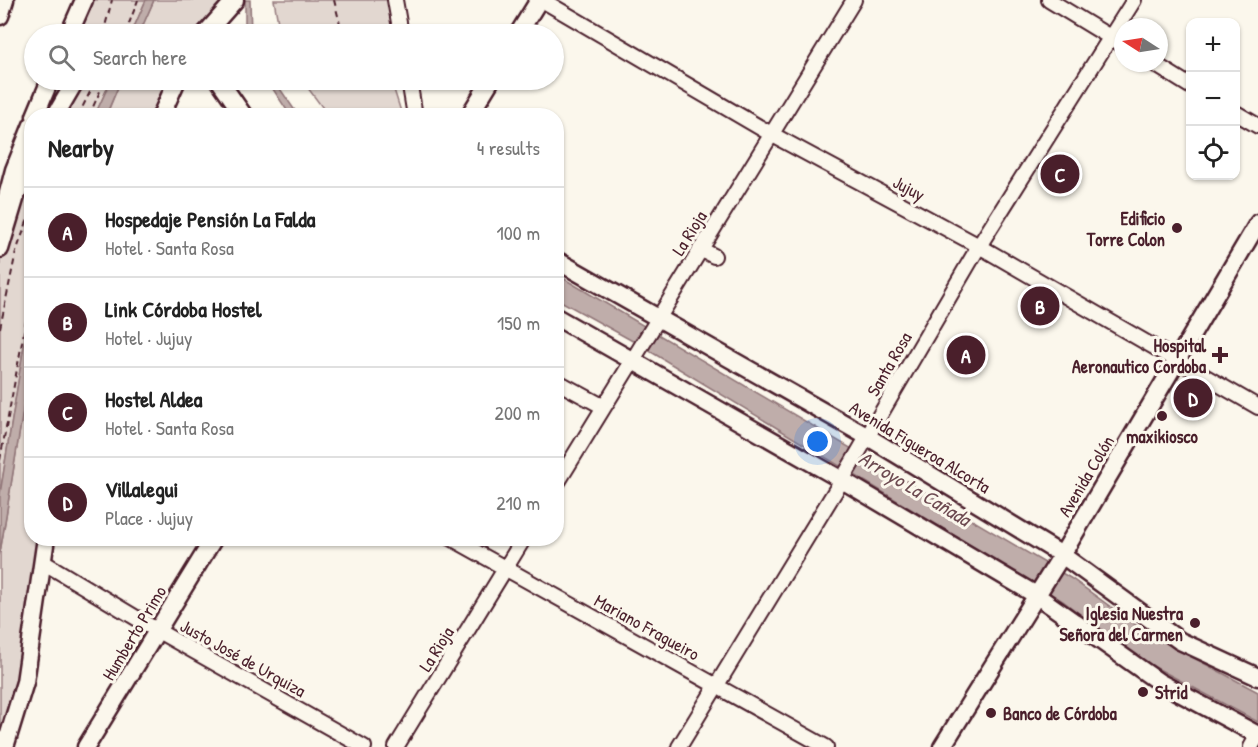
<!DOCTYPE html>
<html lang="en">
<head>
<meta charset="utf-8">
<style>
	:root { --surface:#fff; --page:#f6f6f6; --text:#222; --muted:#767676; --line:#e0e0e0; --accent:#4a1f2b }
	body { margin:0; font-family:"Patrick Hand",sans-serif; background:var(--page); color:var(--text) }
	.controls { position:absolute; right:18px; top:18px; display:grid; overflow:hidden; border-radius:12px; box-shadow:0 2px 4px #0004 }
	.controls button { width:54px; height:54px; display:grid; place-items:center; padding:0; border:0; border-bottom:2px solid var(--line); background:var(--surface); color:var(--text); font:30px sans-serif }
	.compass { position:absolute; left:1114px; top:18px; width:54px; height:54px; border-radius:50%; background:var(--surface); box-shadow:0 2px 4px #0004; rotate:282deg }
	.you { position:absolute; left:818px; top:442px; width:21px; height:21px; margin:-15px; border:4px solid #fff; border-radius:50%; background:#1a73e8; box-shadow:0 0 0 9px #1a73e833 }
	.badge { display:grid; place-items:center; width:39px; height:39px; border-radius:50%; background:var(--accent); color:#fff; font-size:20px; font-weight:700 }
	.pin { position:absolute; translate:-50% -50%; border:3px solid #fff; box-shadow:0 2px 6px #0006 }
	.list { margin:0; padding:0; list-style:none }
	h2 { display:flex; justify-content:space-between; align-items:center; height:78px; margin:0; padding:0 24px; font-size:26px }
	h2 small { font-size:20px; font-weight:400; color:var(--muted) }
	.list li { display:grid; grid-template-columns:39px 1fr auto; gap:18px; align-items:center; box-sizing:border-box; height:90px; padding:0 24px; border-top:2px solid var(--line) }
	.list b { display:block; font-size:22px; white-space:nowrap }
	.list p { margin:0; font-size:20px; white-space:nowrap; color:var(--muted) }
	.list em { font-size:20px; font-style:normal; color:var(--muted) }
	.icon { flex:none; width:33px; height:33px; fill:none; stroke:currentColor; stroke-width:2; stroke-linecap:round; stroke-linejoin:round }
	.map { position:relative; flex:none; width:1258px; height:747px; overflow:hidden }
	.search { position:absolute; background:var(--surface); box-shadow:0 2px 4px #0004; left:24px; top:24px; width:540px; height:66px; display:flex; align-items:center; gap:15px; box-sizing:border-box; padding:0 21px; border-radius:33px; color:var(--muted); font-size:22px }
	.panel { position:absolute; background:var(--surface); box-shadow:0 2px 4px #0004; left:24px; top:108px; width:540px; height:438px; border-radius:24px }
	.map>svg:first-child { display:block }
	.green { fill:#e2d7d0; stroke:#967b7e; stroke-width:1.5 }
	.water { fill:#bfadaa; stroke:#907477; stroke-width:1.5 }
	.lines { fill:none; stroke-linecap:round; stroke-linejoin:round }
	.minor-casing { stroke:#4a1f2b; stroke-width:18 }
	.major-casing { stroke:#4a1f2b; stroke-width:21 }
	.path { stroke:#4a1f2b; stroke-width:2; stroke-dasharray:6 4.5; stroke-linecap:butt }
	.minor { stroke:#fbf7ec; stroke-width:14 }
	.major { stroke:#fbf7ec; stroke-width:16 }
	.poi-dot { fill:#4a1f2b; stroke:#fbf7ec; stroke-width:2 }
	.labels { text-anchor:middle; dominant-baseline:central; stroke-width:6; stroke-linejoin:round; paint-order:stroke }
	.street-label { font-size:18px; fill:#4a1f2b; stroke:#fbf7ec }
	.poi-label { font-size:18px; font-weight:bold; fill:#4a1f2b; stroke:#fbf7ec; text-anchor:end }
	.water-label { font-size:20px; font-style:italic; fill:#6d4a51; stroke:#fbf7ec }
</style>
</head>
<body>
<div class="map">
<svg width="1258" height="747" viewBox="0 0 1258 747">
	<rect width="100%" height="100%" fill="#fbf7ec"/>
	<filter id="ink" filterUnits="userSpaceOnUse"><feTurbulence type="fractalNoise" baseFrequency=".0167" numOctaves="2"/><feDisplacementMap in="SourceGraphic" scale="12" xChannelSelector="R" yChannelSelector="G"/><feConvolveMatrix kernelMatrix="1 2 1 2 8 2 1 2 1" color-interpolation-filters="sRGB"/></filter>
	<g filter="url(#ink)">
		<path class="green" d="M 84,0 L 146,0 L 131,34 L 69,34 Z
			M 154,0 L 235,0 L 205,34 L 139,34 Z
			M 274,0 L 393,0 L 397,19 L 393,34 L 280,34 Z
			M 50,80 L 111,80 L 95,115 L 35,116 Z
			M 121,80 L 177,80 L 161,115 L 106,116 Z
			M 302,80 L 391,80 L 402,115 L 328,115 Z
			M 31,125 L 31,302 L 0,494 L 0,223 Z
			M 31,361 L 32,538 L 46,539 L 27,666 L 0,747 L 0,553 Z"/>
		<path class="water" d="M 146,0 L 154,0 L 139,34 L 131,34 Z
			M 245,0 L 250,0 L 251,34 L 246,34 L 245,31 Z
			M 111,80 L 121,80 L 106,115 L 95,115 Z
			M 267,80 L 274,80 L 298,115 L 290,115 Z
			M 556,274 L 1072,579 L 1147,633 L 1258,692 L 1258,722 L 1136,657 L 1063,601 L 638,344 L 557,299 Z
			M 31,302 L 31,361 L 0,553 L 0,494 Z"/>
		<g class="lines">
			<g class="minor-casing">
				<path id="minor" d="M 395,0 L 401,34
					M 542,0 L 771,134 L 979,246 L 1258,407
					M 1049,0 L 1123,45
					M 1153,63 L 1190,86
					M 409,80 L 415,116
					M 1236,113 L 1258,126
					M 700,249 L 714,256
					M 556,381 L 604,407
					M 556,485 L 854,0
					M 451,538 L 826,747
					M 43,562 L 158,631 L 364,747
					M 396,747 L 524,538
					M 679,747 L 842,480 L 979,246 L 1134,0
					M 1251,747 L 1258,735"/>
			</g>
			<g class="major-casing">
				<path id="major" d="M 0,16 L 5,0
					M 69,34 L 84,0
					M 205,34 L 235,0
					M 518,34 L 539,0
					M 219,80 L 244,116
					M 35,116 L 50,80
					M 55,116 L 76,80
					M 161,116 L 177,80
					M 469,116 L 491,80
					M 0,223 L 14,170 L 32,125
					M 0,249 L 16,196 L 32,161
					M 556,260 L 868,437 L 1062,555 L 1180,641 L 1258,677
					M 556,317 L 842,480 L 1036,595 L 1159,682 L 1258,735
					M 5,747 L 25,682 L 46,538
					M 86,747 L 214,538
					M 942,747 L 1062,555 L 1258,223"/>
			</g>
			<path class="path" d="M 334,0 L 342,32
				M 103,34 L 112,0
				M 125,34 L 138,0
				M 334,34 L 342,32 L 344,34
				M 78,116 L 96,80
				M 89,116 L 105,80
				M 0,328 L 16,252 L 32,208
				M 0,460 L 32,289"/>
			<use href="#minor" class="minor"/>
			<use href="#major" class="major"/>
		</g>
	</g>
	<g class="poi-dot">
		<circle cx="1177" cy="228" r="6"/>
		<path d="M1217 346h6v6h6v6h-6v6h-6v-6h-6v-6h6z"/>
		<circle cx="1162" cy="416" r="6"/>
		<circle cx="1195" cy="623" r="6"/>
		<circle cx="1143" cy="692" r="6"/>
		<circle cx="991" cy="713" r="6"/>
	</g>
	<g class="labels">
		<g class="street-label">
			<text transform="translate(909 188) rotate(28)">Jujuy</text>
			<text transform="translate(689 233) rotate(-58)">La Rioja</text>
			<text transform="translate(889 364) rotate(-60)">Santa Rosa</text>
			<text transform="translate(920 447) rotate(31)">Avenida Figueroa Alcorta</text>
			<text transform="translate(1086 476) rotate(-59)">Avenida Colón</text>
			<text transform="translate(647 627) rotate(29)">Mariano Fragueiro</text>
			<text transform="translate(134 633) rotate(-59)">Humberto Primo</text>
			<text transform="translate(436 649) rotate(-58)">La Rioja</text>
			<text transform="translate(243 658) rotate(29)">Justo José de Urquiza</text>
		</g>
		<g class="poi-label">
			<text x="1165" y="218">Edificio<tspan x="1165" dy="21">Torre Colon</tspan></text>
			<text x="1206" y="345">Hospital<tspan x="1206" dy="21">Aeronautico Cordoba</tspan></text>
			<text x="1162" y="436" text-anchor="middle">maxikiosco</text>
			<text x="1183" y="613">Iglesia Nuestra<tspan x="1183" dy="21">Señora del Carmen</tspan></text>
			<text x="1155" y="692" text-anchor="start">Strid</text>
			<text x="1003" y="713" text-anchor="start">Banco de Córdoba</text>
		</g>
		<g class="water-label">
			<text transform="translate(915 488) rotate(31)">Arroyo La Cañada</text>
		</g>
	</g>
</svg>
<div class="controls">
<button>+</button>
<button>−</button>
<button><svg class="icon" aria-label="locate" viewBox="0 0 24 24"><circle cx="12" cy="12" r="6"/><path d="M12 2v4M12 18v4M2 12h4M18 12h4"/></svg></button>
</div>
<svg class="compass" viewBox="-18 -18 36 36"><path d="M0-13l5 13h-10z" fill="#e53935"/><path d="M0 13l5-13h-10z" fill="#767676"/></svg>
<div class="you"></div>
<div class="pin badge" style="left:966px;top:355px">A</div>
<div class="pin badge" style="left:1040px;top:306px">B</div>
<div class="pin badge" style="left:1060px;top:174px">C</div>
<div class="pin badge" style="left:1193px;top:398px">D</div>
<div class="search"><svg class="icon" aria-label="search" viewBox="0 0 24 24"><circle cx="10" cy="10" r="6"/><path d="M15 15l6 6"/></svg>Search here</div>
<section class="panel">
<h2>Nearby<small>4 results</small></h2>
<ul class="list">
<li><span class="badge">A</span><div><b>Hospedaje Pensión La Falda</b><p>Hotel · Santa Rosa</p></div><em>100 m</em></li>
<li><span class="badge">B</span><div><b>Link Córdoba Hostel</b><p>Hotel · Jujuy</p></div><em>150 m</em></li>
<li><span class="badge">C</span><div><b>Hostel Aldea</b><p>Hotel · Santa Rosa</p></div><em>200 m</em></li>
<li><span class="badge">D</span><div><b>Villalegui</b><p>Place · Jujuy</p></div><em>210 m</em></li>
</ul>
</section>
</div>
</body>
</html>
